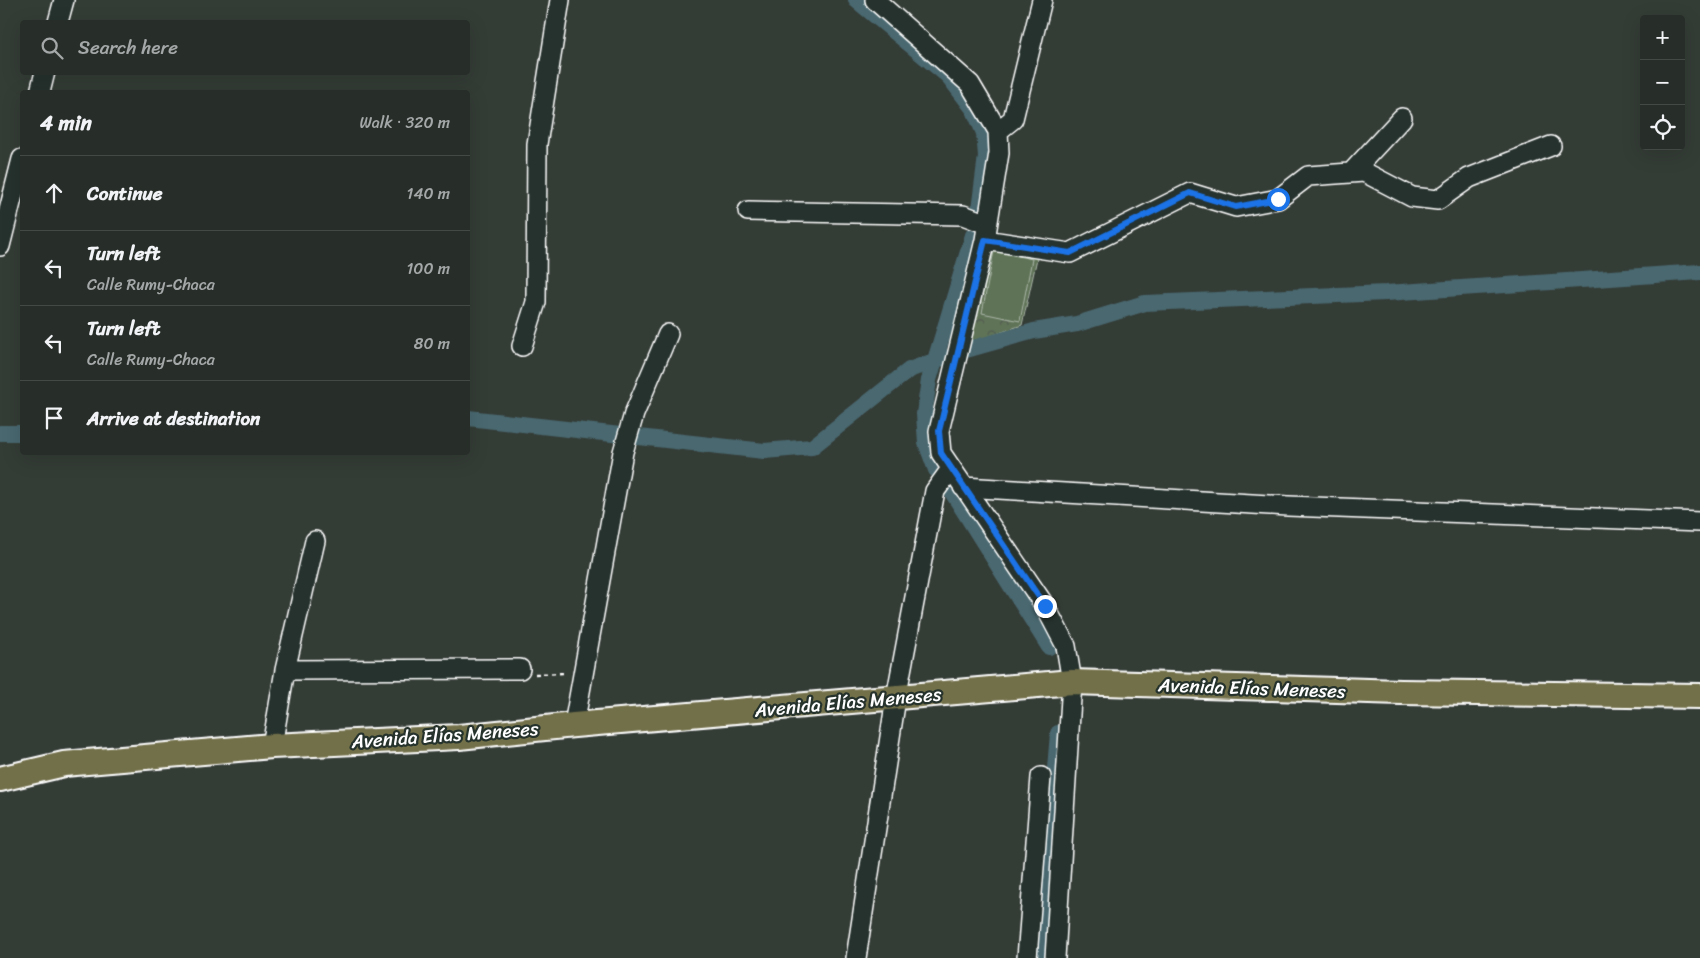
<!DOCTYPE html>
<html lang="en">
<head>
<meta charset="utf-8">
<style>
	:root { --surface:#272d28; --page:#2f3530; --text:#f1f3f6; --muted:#a4a8a8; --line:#434945 }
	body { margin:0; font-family:Sriracha,sans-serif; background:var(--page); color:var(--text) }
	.controls { position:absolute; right:15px; top:15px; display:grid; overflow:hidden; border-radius:5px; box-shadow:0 5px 20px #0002 }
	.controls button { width:45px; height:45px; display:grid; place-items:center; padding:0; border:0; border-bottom:1px solid var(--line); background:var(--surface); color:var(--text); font:25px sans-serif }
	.stop { position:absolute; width:15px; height:15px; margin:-11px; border:4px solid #1a73e8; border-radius:50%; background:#fff }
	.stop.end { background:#1a73e8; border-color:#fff; box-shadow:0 1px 5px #0008 }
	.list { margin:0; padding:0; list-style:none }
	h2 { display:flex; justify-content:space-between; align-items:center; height:65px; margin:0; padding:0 20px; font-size:21px }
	h2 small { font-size:16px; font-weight:400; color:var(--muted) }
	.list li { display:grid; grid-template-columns:32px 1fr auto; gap:15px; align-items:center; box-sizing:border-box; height:75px; padding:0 20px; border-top:1px solid var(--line) }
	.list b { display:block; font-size:19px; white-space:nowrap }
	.list p { margin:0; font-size:16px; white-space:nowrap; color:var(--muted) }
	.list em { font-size:16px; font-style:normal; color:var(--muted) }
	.icon { flex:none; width:28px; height:28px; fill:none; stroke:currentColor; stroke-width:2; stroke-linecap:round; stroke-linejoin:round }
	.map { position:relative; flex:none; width:1700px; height:958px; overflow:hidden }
	.search { position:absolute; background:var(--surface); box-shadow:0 5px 20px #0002; left:20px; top:20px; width:450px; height:55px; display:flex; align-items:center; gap:12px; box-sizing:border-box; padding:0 18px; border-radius:5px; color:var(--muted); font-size:19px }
	.panel { position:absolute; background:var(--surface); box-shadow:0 5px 20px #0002; left:20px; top:90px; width:450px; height:365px; border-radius:5px }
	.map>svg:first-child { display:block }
	.park { fill:url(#park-crowns); stroke:#aeb9ab }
	.pitch { fill:#5e7357; stroke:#aeb9ab }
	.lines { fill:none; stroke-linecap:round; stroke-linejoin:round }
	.canal { stroke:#49686f; stroke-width:16 }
	.minor-casing { stroke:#fff; stroke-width:22 }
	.major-casing { stroke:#fff; stroke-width:28 }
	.path { stroke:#fff; stroke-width:2.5; stroke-dasharray:4 4; stroke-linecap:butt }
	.minor { stroke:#26332d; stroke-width:19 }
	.major { stroke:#726f4a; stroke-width:24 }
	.route { stroke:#1a73e8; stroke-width:6 }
	.labels { text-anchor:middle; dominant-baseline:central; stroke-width:4.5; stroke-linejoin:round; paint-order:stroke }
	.street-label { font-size:19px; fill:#fff; stroke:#26332d }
</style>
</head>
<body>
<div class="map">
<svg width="1700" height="958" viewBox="0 0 1700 958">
	<defs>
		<pattern id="park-crowns" width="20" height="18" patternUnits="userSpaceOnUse" patternTransform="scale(1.25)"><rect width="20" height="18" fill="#5e7357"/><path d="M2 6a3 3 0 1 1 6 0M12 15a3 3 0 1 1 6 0" fill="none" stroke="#525a50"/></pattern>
	</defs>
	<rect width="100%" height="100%" fill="#343c36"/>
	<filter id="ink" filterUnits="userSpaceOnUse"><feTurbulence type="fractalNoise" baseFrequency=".02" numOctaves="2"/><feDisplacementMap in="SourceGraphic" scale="10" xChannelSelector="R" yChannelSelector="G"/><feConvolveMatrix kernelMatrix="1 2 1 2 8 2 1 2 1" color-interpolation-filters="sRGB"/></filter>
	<g filter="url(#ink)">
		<path class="park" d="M 990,247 L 1038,254 L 1022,325 L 968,344 Z"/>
		<path class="pitch" d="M 994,251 L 1032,259 L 1020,321 L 982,313 Z"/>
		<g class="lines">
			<path class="canal" d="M 856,0 L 948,76 L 974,110 L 984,133 L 986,156 L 979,210
				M 966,350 L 1034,331 L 1077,324 L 1145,303 L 1386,293 L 1700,272
				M 468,418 L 764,451 L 812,447 L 909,370 L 945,357
				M 0,433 L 22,433
				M 936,470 L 926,443 L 924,414 L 929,380 L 973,235
				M 950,489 L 1049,647
				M 1039,958 L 1058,733"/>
			<g class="minor-casing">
				<path id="minor" d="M 875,0 L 970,84 L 998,131 L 999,153 L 985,240 L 939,431 L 941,453 L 1045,606 L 1066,646 L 1072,682 L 1055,958
					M 58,22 L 64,0
					M 40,92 L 45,72
					M 998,131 L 1013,119 L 1042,0
					M 1351,173 L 1402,118
					M 748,211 L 963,215 L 987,224
					M 985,240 L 1070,253 L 1190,193 L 1236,207 L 1278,199 L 1308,176 L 1364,172 L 1412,197 L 1438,200 L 1469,178 L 1551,146
					M 0,246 L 22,159
					M 522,346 L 536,302 L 537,144 L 560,0
					M 963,487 L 1288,506 L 1700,522
					M 285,670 L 520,669
					M 574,725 L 623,452 L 634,414 L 668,334
					M 272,746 L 285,670 L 315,541
					M 856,958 L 896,698 L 935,491 L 951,469
					M 1027,958 L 1041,777"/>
			</g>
			<g class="major-casing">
				<path id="major" d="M 0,779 L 64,764 L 272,746 L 459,737 L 574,725 L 1072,682 L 1401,692 L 1700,696"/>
			</g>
			<path class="path" d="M 535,674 L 567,673"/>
			<use href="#minor" class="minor"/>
			<use href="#major" class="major"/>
		</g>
	</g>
	<g class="lines" filter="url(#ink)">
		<path class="route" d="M 1045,606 L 941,453 L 939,431 L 985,240 L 1070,253 L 1190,193 L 1236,207 L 1278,199"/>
	</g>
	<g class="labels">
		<g class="street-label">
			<text transform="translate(1252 688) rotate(2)">Avenida Elías Meneses</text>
			<text transform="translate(848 702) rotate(-5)">Avenida Elías Meneses</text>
			<text transform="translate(445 735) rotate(-4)">Avenida Elías Meneses</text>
		</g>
	</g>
</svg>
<div class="controls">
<button>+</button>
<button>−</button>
<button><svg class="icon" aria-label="locate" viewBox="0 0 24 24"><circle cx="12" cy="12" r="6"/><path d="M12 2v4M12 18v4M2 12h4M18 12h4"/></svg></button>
</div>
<div class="stop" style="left:1278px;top:199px"></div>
<div class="stop end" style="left:1045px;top:606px"></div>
<div class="search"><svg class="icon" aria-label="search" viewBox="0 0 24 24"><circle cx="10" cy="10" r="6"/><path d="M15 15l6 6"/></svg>Search here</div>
<section class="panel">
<h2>4 min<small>Walk · 320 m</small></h2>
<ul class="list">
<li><svg class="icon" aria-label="ahead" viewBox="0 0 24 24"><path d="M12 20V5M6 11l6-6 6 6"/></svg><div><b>Continue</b></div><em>140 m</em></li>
<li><svg class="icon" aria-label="left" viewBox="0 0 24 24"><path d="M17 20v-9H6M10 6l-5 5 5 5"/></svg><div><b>Turn left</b><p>Calle Rumy-Chaca</p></div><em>100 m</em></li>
<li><svg class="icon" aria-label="left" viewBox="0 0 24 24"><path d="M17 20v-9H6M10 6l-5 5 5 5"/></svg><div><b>Turn left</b><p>Calle Rumy-Chaca</p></div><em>80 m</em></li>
<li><svg class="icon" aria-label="arrive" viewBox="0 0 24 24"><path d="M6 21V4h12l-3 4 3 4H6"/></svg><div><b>Arrive at destination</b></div></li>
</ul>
</section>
</div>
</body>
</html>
